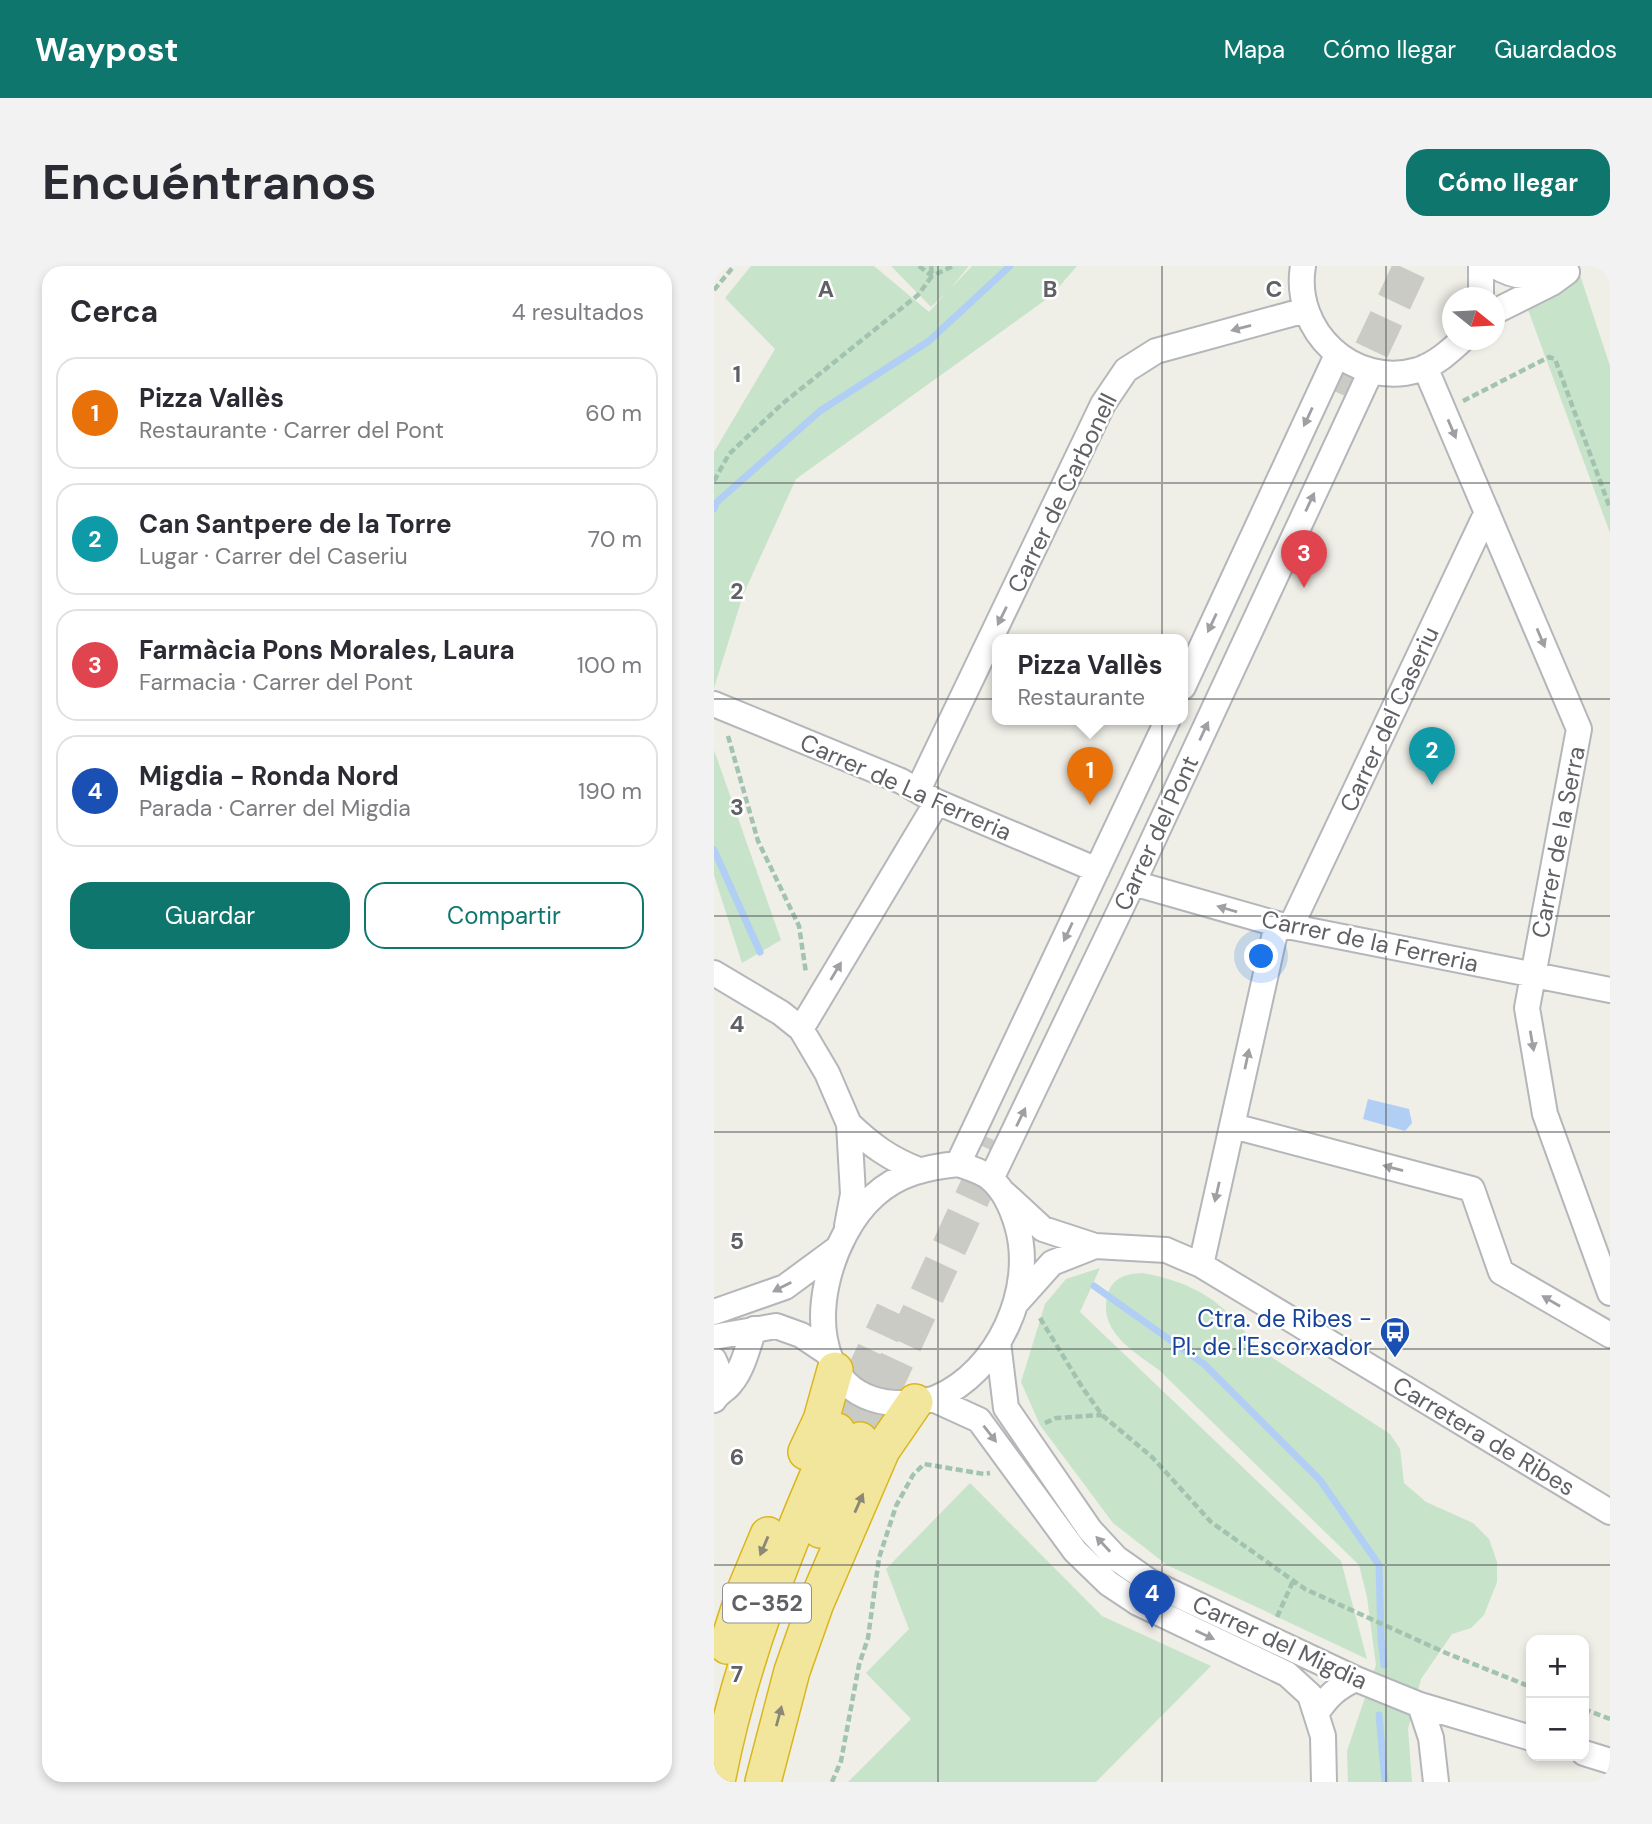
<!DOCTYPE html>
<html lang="es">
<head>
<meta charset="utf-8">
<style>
	:root { --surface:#fff; --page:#f2f2f3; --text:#2b2b33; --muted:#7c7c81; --line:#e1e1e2; --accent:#0f766e }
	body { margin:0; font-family:"DM Sans",sans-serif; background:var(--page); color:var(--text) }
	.controls { position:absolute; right:21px; bottom:21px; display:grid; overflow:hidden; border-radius:14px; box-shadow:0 4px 10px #0003 }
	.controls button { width:63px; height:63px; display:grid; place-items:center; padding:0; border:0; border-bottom:2px solid var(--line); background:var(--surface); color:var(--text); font:35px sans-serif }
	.compass { position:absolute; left:728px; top:21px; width:63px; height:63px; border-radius:50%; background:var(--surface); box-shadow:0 4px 10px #0003; rotate:108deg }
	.you { position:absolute; left:548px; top:691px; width:24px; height:24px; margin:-18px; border:5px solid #fff; border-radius:50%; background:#1a73e8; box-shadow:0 0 0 10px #1a73e833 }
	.badge { display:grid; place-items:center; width:46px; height:46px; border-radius:50%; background:var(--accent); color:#fff; font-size:23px; font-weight:700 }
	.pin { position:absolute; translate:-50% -58px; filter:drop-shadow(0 2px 4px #0008) }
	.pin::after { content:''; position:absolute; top:37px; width:24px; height:21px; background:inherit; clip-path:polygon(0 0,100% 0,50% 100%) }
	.popup { position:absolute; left:278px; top:368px; width:196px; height:91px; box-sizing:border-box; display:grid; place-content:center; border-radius:14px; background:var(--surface); filter:drop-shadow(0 2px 5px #0005); font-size:23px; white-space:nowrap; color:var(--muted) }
	.popup b { font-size:26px; color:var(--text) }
	.popup::after { content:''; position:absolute; left:50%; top:100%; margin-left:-14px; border:14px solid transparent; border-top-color:var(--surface) }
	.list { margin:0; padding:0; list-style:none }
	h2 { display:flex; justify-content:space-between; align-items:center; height:91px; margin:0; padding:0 28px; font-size:30px }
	h2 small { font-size:23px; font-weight:400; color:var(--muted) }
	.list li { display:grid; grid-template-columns:46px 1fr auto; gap:21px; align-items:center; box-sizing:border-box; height:112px; margin:0 14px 14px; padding:0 14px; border:2px solid var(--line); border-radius:21px }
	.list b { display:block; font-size:26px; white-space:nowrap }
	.list p { margin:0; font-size:23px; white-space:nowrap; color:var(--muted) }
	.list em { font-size:23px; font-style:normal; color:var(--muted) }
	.actions { display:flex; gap:14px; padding:21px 28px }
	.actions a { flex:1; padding:16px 0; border:2px solid var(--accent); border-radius:21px; text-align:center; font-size:24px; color:var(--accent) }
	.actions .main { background:var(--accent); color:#fff }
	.map { position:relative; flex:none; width:896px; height:1516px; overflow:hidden; border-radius:21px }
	header { display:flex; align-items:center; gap:42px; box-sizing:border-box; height:98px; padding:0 35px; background:var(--accent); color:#fff }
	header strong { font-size:33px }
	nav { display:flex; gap:38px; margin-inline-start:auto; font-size:24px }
	.intro { display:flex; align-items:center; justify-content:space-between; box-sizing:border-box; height:168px; padding:0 42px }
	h1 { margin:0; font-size:49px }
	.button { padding:18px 32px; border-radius:21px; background:var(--accent); color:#fff; font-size:24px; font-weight:700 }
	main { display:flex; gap:42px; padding:0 42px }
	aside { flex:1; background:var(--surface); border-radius:21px; box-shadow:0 4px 10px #0003 }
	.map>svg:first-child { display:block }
	.green { fill:#c7e3ca }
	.water { fill:#b1cff5 }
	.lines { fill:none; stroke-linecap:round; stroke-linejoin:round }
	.stream { stroke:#b1cff5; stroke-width:7 }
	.highway-tunnel { stroke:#cbcbc6; stroke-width:35; stroke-dasharray:35 18; stroke-linecap:butt }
	.minor-casing { stroke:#b4b6ba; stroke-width:28 }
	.highway-casing { stroke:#dab61c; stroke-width:38 }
	.path { stroke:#a1c3af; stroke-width:4.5; stroke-dasharray:7 3.5; stroke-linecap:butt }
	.minor { stroke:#fff; stroke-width:24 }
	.highway { stroke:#f1e69c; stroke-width:35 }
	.oneway { fill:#9fa0a3 }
	.oneway2 { fill:#8b8976 }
	.grid { fill:none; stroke:#5f6165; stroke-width:2; stroke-opacity:0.55 }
	.labels { text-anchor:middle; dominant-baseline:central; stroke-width:5; stroke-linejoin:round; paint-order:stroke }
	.shield { fill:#fff; stroke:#8f9093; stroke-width:2 }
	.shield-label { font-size:23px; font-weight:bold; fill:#5f6165 }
	.street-label { font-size:24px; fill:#5f6165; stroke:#fff }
	.transit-label { font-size:24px; fill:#164399; stroke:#fff; text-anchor:end }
	.grid-label { font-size:23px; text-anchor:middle; font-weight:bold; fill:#5f6165; stroke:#fff; stroke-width:5; stroke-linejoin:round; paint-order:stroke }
</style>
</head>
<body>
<header>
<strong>Waypost</strong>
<nav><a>Mapa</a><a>Cómo llegar</a><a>Guardados</a></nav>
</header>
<div class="intro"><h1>Encuéntranos</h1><a class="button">Cómo llegar</a></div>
<main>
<aside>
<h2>Cerca<small>4 resultados</small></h2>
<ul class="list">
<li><span class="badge" style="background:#e8710a">1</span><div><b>Pizza Vallès</b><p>Restaurante · Carrer del Pont</p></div><em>60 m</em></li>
<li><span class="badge" style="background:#0f9aa8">2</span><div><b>Can Santpere de la Torre</b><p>Lugar · Carrer del Caseriu</p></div><em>70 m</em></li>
<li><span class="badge" style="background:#e0444e">3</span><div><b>Farmàcia Pons Morales, Laura</b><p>Farmacia · Carrer del Pont</p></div><em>100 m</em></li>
<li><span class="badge" style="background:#1a4fb4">4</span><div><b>Migdia - Ronda Nord</b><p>Parada · Carrer del Migdia</p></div><em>190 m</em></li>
</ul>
<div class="actions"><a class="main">Guardar</a><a>Compartir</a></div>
</aside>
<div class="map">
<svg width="896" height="1516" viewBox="0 0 896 1516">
	<rect width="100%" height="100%" fill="#efeee7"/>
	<path class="green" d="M 37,0 L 160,0 L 215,46 L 231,28 L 217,41 L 177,0 L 255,0 L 236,23 L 258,0 L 363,0 L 337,30 L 82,213 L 29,329 L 0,422 L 0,186 L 61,83 L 11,32 Z
		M 798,0 L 863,0 L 896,100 L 896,267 Z
		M 0,484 L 67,674 L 28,697 L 0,609 Z
		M 386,1002 L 366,1046 L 627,1295 L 653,1393 L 453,1299 L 399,1257 L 326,1159 L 307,1116 L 331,1038 L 352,1013 Z
		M 428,1007 C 464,1013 495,1026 520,1053 C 531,1066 541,1078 554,1089 L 676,1168 L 686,1183 L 690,1217 L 712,1236 L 759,1257 L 775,1273 L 783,1296 L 783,1316 L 770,1349 L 757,1362 L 738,1368 L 707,1413 L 694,1463 L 698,1516 L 634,1516 L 633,1485 L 662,1399 L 653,1331 L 645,1299 L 445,1104 C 419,1085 383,1065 394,1028 C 399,1011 412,1008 428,1007 Z
		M 256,1217 L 388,1350 L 497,1400 L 382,1516 L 134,1516 L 197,1453 L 152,1407 L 195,1363 L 172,1303 Z"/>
	<path class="water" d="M 654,833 L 695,843 L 698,857 L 691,865 L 649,853 Z"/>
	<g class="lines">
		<path class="stream" d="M 0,243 L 2,237 L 106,145 L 215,75 L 296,0
			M 0,584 L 46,686
			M 380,1020 L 490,1098 L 606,1214 L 665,1299 L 667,1372 L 670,1399
			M 665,1449 L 671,1516"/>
		<path class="highway-tunnel" d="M 635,132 L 697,0
			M 123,1165 L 179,1045
			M 146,1174 L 284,876"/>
		<g class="minor-casing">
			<path id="minor" d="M 589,0 C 578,65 640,123 704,104 C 722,98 735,86 748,74
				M 781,0 C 800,12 824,13 846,8
				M 767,32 L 767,0
				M 780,46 L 838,17 L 853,6
				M 711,101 L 865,463 L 813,742 L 831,848 L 896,1027
				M 469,421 L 623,89
				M 0,438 L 187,515 L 223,536 L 383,604
				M 204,524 L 389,138 L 412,104 L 442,85 L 592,44
				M 419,617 L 563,658 L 896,724
				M 577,660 L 773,246
				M 0,707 L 67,747 L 87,763 L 113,807 L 135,858 L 139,928 L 133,960
				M 87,763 L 223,536
				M 135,858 C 157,879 176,893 205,904
				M 519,860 L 758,923 L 787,1006 L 896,1069
				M 244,898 C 255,902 268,905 277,913 C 291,925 298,942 303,959 C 322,1023 284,1106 222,1132 C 212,1136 200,1136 190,1137 C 169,1138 147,1132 132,1117 C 86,1069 116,968 161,929 C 184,908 213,901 244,898 Z
				M 244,898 L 454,453
				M 277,913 L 419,617 L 657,105
				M 291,928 L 329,963 L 381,980 L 452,984 L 487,999 L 896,1246
				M 487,999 L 563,658
				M 304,1035 L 338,997 L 381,980
				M 0,1046 L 71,1021 L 124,982
				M 0,1071 L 62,1060 L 87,1069 L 114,1087
				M 284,1076 L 292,1142 L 376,1264 L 402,1292 L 436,1316 L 642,1413 L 706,1439 L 817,1472
				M 0,1094 L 3,1101 L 4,1127
				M 219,1133 L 265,1154 L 361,1285 L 394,1317 L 424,1337 L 573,1408 L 596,1429 L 609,1470 L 610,1516
				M 0,1134 C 5,1126 12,1124 17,1117 C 29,1103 34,1080 40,1063
				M 706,1439 L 717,1472 L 722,1516
				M 602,1448 C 613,1431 623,1421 642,1413
				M 870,1487 L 896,1495"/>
		</g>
		<g class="highway-casing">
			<path id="highway" d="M 92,1186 L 107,1154 L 121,1104
				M 106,1264 L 146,1174
				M 13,1380 L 31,1324 L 54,1269
				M 3,1516 C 26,1394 73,1278 123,1165
				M 49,1516 L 78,1405 L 102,1337 L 168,1184 L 201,1136"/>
		</g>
		<path class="path" d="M 205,0 L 218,10 L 239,0
			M 0,24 L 20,0
			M 749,135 L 835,91 L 841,93 L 896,242
			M 0,215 L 15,188 L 68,138 L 204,29 L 218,10 L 217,0
			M 14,470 L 44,575 L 85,660 L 92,707
			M 326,1052 L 368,1121 L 388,1149 L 438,1191 L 497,1256 L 591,1323 L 732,1387 L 817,1421
			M 331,1157 L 342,1152 L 388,1149
			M 563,1351 L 579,1315
			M 870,1443 L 896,1453
			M 118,1516 L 127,1495 L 145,1399 L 154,1372 L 165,1292 L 182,1240 L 199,1209 L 210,1198 L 270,1208 L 276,1207"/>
		<use href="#minor" class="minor"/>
		<use href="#highway" class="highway"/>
	</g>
	<defs><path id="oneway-solid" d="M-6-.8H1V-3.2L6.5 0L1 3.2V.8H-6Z" transform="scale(1.75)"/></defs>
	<g class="oneway">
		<use href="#oneway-solid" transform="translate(527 62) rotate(165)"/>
		<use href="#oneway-solid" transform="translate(594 151) rotate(115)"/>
		<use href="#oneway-solid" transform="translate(738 163) rotate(67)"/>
		<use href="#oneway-solid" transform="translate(596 236) rotate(-65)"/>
		<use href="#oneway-solid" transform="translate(288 350) rotate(116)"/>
		<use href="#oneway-solid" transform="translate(498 357) rotate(115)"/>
		<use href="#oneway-solid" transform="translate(827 372) rotate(67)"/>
		<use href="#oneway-solid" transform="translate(490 465) rotate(-65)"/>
		<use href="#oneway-solid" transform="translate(513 643) rotate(-164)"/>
		<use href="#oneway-solid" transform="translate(354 666) rotate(115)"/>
		<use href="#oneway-solid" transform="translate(122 705) rotate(-59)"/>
		<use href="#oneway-solid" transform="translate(818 775) rotate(80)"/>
		<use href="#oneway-solid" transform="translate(533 793) rotate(-78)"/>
		<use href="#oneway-solid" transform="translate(307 851) rotate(-64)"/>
		<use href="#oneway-solid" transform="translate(679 902) rotate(-165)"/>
		<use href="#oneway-solid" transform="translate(503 926) rotate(103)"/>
		<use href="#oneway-solid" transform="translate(68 1021) rotate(153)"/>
		<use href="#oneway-solid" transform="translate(837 1035) rotate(-150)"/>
		<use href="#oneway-solid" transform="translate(276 1168) rotate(52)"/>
		<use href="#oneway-solid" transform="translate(389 1278) rotate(-133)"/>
		<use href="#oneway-solid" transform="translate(491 1369) rotate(25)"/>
	</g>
	<g class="oneway2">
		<use href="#oneway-solid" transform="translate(145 1237) rotate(-66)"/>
		<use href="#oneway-solid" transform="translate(50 1280) rotate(113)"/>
		<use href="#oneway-solid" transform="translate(65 1450) rotate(-75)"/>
	</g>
	<path class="grid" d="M 224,0 L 224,1516M 448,0 L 448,1516M 672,0 L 672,1516M 0,217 L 896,217M 0,433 L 896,433M 0,650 L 896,650M 0,866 L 896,866M 0,1083 L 896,1083M 0,1299 L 896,1299"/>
	<defs>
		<g id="bus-pin" transform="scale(1.575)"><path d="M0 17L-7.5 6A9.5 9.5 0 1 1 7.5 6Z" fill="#1a4fb4" stroke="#fff"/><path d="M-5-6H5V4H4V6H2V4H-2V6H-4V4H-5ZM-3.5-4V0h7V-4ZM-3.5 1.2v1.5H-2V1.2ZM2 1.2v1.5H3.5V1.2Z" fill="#fff"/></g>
	</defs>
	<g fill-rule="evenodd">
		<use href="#bus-pin" x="681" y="1066"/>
	</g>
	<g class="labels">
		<rect class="shield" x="9" y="1317.5" width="88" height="39" rx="5"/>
		<g class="shield-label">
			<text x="53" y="1337">C-352</text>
		</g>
		<g class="street-label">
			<text transform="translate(348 227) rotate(-64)">Carrer de Carbonell</text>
			<text transform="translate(675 453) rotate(-65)">Carrer del Caseriu</text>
			<text transform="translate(192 521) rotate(24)">Carrer de La Ferreria</text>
			<text transform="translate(442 567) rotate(-65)">Carrer del Pont</text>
			<text transform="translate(844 576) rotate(-79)">Carrer de la Serra</text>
			<text transform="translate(656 675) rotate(12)">Carrer de la Ferreria</text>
			<text transform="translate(770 1170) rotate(31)">Carretera de Ribes</text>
			<text transform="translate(566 1376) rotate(25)">Carrer del Migdia</text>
		</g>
		<g class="transit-label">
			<text x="658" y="1052">Ctra. de Ribes -<tspan x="658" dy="28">Pl. de l'Escorxador</tspan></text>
		</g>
	</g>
	<g class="grid-label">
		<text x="112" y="31">A</text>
		<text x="336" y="31">B</text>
		<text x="560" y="31">C</text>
		<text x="23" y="116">1</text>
		<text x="23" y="333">2</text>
		<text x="23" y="549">3</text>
		<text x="23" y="766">4</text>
		<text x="23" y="983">5</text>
		<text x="23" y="1199">6</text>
		<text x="23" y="1416">7</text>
	</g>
</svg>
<div class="controls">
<button>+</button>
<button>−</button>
</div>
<svg class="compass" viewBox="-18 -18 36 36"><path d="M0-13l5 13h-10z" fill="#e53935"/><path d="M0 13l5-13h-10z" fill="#7c7c81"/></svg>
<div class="you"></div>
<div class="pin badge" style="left:376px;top:539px;background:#e8710a">1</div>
<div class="popup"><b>Pizza Vallès</b>Restaurante</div>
<div class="pin badge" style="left:718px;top:519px;background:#0f9aa8">2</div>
<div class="pin badge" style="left:590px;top:322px;background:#e0444e">3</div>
<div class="pin badge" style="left:438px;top:1362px;background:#1a4fb4">4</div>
</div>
</main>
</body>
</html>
